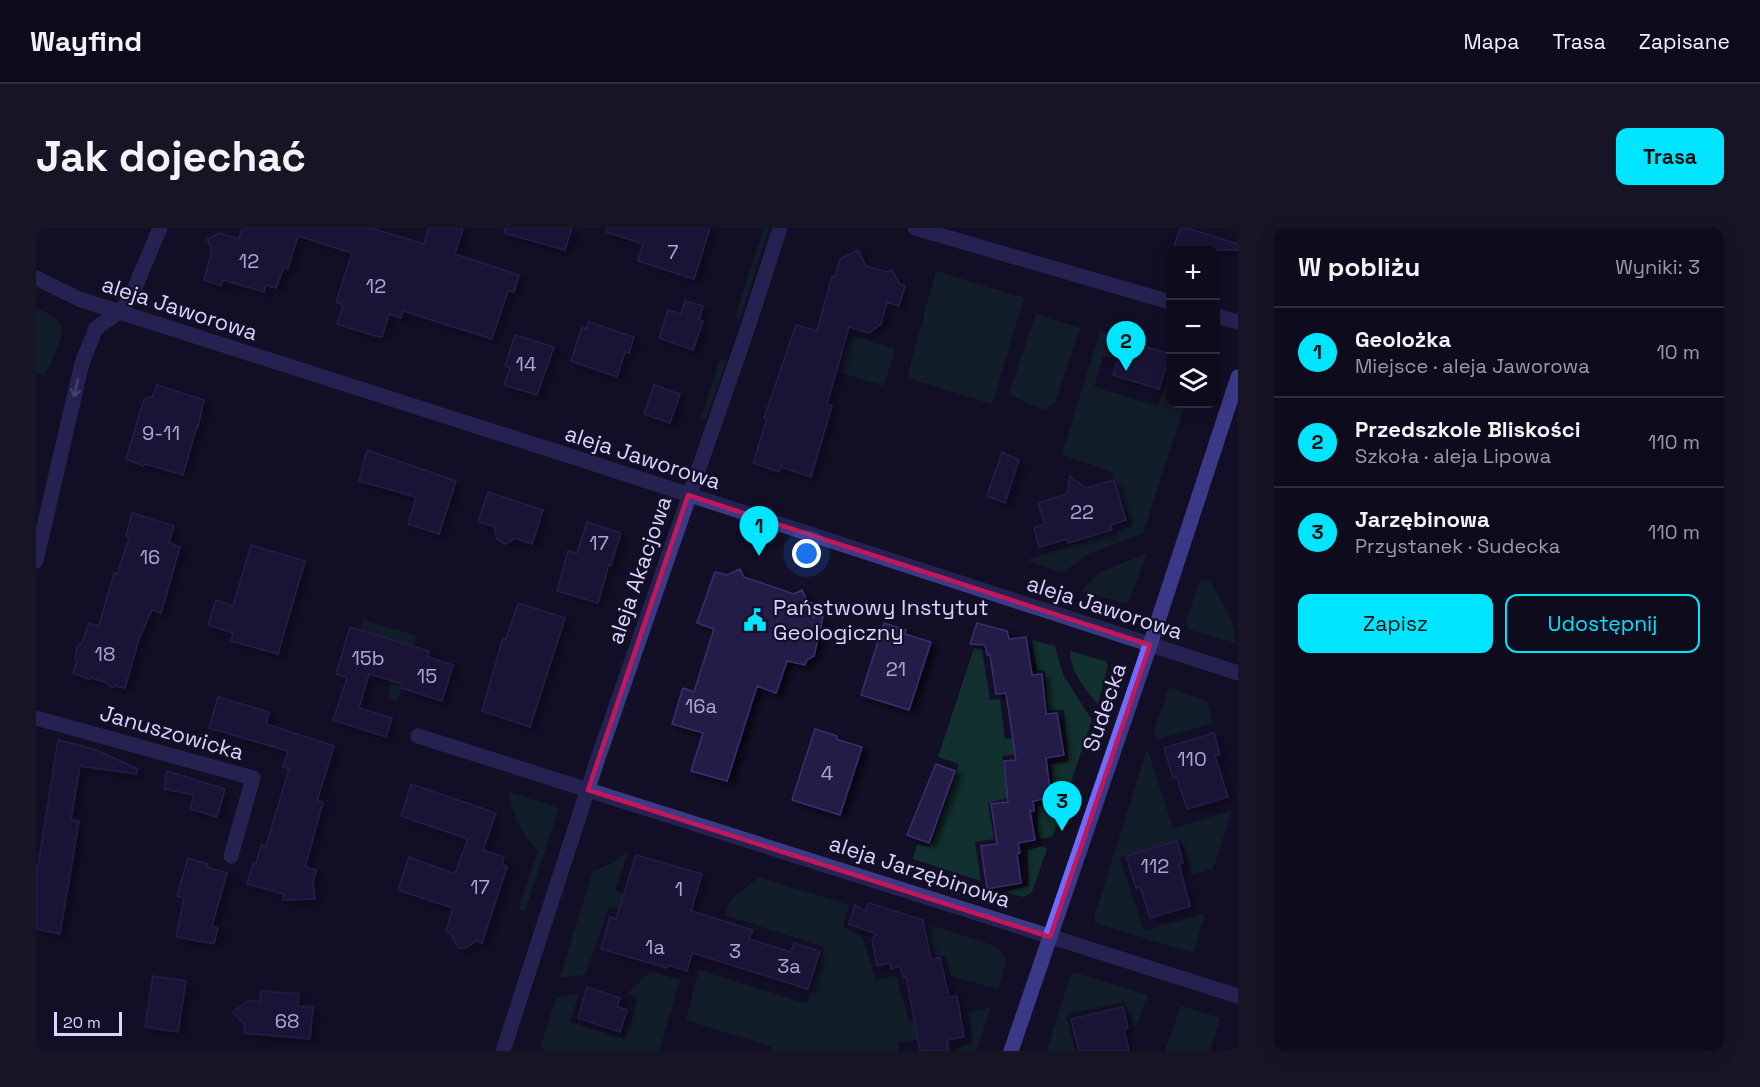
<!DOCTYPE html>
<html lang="pl">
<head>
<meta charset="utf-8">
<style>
	:root { --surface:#0e0b1c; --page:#171425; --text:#f1f3f6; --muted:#9b9ba3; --line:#2e2b3b; --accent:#00e5ff }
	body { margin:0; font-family:"Space Grotesk",sans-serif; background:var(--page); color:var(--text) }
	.controls { position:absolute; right:18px; top:18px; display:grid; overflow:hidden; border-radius:12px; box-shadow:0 3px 15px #0003 }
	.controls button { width:54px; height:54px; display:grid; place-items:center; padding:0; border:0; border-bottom:2px solid var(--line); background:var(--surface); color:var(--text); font:30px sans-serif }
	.scale { position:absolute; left:18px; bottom:15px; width:68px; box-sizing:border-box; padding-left:6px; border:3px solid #d9d4ff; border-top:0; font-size:16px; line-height:21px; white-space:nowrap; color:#d9d4ff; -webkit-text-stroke:4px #130f26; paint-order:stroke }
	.you { position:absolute; left:771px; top:326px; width:21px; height:21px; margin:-15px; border:4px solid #fff; border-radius:50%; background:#1a73e8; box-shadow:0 0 0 9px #1a73e833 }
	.badge { display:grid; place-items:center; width:39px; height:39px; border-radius:50%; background:var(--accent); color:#111; font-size:20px; font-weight:700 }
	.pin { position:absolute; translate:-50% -50px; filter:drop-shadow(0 2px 3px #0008) }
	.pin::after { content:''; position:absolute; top:32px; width:21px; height:18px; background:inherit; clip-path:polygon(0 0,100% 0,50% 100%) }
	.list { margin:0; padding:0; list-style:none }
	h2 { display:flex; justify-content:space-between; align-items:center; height:78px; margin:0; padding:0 24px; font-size:26px }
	h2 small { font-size:20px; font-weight:400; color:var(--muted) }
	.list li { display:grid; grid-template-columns:39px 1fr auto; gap:18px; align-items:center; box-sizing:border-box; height:90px; padding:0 24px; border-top:2px solid var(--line) }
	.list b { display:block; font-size:22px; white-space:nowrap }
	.list p { margin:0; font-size:20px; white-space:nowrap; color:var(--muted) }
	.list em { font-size:20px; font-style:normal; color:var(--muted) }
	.actions { display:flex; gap:12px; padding:18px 24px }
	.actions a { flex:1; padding:14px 0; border:2px solid var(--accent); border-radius:12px; text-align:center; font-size:21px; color:var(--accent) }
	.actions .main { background:var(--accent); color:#111 }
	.icon { flex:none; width:33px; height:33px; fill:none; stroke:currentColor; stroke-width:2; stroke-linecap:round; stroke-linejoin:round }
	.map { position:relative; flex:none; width:1202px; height:823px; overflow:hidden; border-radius:12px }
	header { display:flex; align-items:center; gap:36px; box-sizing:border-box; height:84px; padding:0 30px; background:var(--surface); border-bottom:2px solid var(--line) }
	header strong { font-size:28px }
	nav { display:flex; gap:33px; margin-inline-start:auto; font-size:21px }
	.intro { display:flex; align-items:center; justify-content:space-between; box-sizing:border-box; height:144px; padding:0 36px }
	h1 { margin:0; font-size:42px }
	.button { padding:15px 27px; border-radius:12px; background:var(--accent); color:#111; font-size:21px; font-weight:700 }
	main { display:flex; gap:36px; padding:0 36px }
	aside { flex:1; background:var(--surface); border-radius:12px; box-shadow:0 3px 15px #0003 }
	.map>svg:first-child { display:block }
	.green { fill:#12302f }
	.building { fill:#241b47; stroke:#3b2d73; stroke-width:1.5; filter:url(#shadow) }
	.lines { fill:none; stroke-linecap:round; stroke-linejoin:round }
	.street { stroke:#3d3a85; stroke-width:15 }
	.secondary { stroke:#6f6bff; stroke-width:15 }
	.oneway { stroke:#837fbc }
	.marked { fill:none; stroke:#c2185b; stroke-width:4.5; stroke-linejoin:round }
	.labels { text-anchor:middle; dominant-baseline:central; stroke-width:4.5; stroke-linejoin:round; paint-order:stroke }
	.number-label { font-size:20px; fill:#aca6d1 }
	.street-label { font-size:22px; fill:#d9d4ff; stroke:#130f26 }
	.poi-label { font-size:22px; fill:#d9d4ff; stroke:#130f26; text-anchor:start }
</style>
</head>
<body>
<header>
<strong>Wayfind</strong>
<nav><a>Mapa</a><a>Trasa</a><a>Zapisane</a></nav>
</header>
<div class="intro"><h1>Jak dojechać</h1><a class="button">Trasa</a></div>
<main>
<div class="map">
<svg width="1202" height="823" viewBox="0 0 1202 823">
	<defs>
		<filter id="shadow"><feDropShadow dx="6" dy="4" stdDeviation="3" flood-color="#0009"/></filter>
	</defs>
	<rect width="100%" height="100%" fill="#130f26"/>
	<path class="green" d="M 728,0 L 733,0 L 704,91 L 699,89 Z
		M 900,43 L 988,70 L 956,176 L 871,150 Z
		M 0,80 C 8,84 20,88 24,96 C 30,106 14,136 9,147 L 0,145 Z
		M 1000,86 L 1044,100 L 1019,174 L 1009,182 L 973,167 Z
		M 1064,103 L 1083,109 L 1076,129 L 1067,128 L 1058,159 L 1122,178 L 1134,143 L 1134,176 L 1149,176 L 1107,305 L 1052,326 L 1026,345 L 991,332 L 1096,298 L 1075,243 L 1026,227 Z
		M 814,107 L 859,121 L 848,158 L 802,144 Z
		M 684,131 L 690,133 L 670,191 L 665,190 Z
		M 1111,325 L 1094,372 L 1089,375 L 1045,363 L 1065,344 Z
		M 1173,352 C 1182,367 1202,398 1199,415 L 1151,401 L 1150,394 L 1164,353 Z
		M 327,392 L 381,408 L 361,474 L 353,471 L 353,452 L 364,414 L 324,402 Z
		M 996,412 L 1019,418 L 1027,447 L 1056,492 L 1017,608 L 1005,611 L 1002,602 L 1002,578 L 1019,576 L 1015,536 L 1032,534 L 1028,482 L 1011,482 L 1009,443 L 1001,442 Z
		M 938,420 L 946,421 L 954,472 L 964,471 L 969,511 L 983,510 L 985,526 L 966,528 L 972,570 L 952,575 L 958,611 L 939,614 L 945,653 L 877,631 L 881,616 L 894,619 L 923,536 L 902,529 Z
		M 1034,423 L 1069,433 L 1072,437 L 1062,476 C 1048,460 1035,444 1034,423 Z
		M 1135,460 L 1171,473 L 1177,495 L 1121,512 L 1118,503 L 1132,462 Z
		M 1111,521 L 1137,601 L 1196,582 L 1177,641 L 1156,646 L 1145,611 L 1084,630 L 1108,703 L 1169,685 L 1157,725 L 1059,695 L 1059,687 Z
		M 473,564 L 523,580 L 489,683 L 483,680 L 502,622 C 484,605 477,587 473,564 Z
		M 1007,618 L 1011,621 L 996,664 L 988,669 L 968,664 L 993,658 L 992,622 Z
		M 592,623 L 579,663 L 658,687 L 653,704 L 573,678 L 549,747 L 524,749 L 557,643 L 579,634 Z
		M 723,649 L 813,677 L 807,699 L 826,708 L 840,752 L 860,748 L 873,793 L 884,792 L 889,810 L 862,815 L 863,823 L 735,823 L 736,819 L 650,792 L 663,742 L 771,776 L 788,719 L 689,687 L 695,672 Z
		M 892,696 L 962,719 L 970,732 L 962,761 L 915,748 L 909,728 L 894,727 Z
		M 614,744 L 644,752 L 623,823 L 508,823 L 505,818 L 520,770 L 543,765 L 534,794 L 589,811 L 602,771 L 592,765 Z
		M 1041,745 L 1112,767 L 1099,800 L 1088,774 L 1030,786 L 1039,823 L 1011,823 L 1034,748 Z
		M 1145,778 L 1184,790 L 1174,823 L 1129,823 Z
		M 955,779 L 940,823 L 921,823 L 921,821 L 937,814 L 932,785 Z"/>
	<path class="building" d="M 206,0 L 335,0 L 388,16 L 392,0 L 427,0 L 419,26 L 483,47 L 478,64 L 472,63 L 456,111 L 367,83 L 365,90 L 353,86 L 346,109 L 339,108 L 301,96 L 307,77 L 300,74 L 316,25 L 262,8 L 252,41 L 248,39 L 240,60 L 230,57 L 228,64 L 187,52 L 185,58 L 168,52 L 176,22 L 171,11 L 184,5 L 203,11 Z
		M 469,0 L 536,0 L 529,22 L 468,5 Z
		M 571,0 L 674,0 L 658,51 L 602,33 L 607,16 L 570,4 Z
		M 1144,0 L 1151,0 L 1202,16 L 1202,22 L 1137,22 Z
		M 822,22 L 830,38 L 851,44 L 856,42 L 864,56 L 869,58 L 863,78 L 851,74 L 845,96 L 833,105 L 813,99 L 791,176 L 796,178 L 775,249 L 745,239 L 743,244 L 717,235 L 731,191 L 728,190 L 760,97 L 781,103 L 796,48 L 799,49 L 804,31 Z
		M 649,73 L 667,78 L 663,92 L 667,93 L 657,122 L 623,110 L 632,82 L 645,86 Z
		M 553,94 L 598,109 L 593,125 L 589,124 L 581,149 L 535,133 L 546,99 L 550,101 Z
		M 479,107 L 518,119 L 501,167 L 468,157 L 474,140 L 469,138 Z
		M 1088,112 L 1134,126 L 1123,161 L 1077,147 Z
		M 121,157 L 168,172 L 162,199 L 161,198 L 147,247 L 110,236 L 107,238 L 90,231 L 108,171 L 116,169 Z
		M 618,157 L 644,166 L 634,195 L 608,186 Z
		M 331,222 L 420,253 L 403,306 L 372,296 L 380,269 L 323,253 Z
		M 966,224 L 983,232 L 969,275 L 951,268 Z
		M 1034,248 L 1050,260 L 1078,252 L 1090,292 L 1074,297 L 1076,302 L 1032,315 L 1031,311 L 1003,319 L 998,299 L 1009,296 L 1002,275 L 1031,266 Z
		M 452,264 L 507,282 L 496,316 L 479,310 L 469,316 L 461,311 L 459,303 L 460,299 L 442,294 Z
		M 96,285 L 138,298 L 133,315 L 144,319 L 125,385 L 116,382 L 103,411 L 89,460 L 80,458 L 75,460 L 71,455 L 56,450 L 53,451 L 37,445 L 41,432 L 39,429 L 42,417 L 46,415 L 53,395 L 63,398 L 78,345 L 81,346 L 93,310 L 90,308 Z
		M 551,294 L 585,305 L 575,337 L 573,336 L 562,375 L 521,363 L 532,323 L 541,325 Z
		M 215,317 L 269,333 L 242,426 L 195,413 L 197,405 L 172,397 L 180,372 L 197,378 Z
		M 704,341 L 708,349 L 758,366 L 766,362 L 772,374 L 780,376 L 776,389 L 787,389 L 778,428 L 771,432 L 769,437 L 751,433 L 740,465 L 721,458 L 691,553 L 655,543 L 667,505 L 636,496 L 647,460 L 658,464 L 678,401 L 661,395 L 679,344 L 691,347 Z
		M 482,375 L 529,390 L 494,499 L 446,483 L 467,410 L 470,411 Z
		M 848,395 L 870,402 L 869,406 L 895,414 L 873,482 L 825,467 Z
		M 941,395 L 971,403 L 973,411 L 990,409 L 996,447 L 1006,446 L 1010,486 L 1021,485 L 1028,527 L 1010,530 L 1015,570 L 997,573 L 998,583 L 994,583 L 999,612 L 982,615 L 984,625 L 981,626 L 985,655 L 951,661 L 945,618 L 961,616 L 955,576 L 972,574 L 968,533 L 980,532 L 970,465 L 960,466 L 954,427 L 951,427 L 949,417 L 934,416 Z
		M 314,399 L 393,423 L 392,429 L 417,437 L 406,473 L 365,460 L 367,456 L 333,446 L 323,480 L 356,490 L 350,509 L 297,492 L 311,450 L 300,446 Z
		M 182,469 L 233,484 L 230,496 L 298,518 L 281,573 L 287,574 L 269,639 L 280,642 L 277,655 L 279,671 L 247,672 L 248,666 L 211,656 L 217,635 L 220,636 L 225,617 L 230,618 L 253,541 L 247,539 L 252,523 L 173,500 Z
		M 779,501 L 801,508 L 800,511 L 826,519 L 804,587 L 756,572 Z
		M 1178,505 L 1184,526 L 1179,528 L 1192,569 L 1151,581 L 1141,550 L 1137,550 L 1128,520 Z
		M 22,512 L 58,521 L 102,541 L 100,546 L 44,538 L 35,592 L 43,593 L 24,706 L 0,701 L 0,638 L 2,638 Z
		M 900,536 L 919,543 L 893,615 L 871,607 Z
		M 131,543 L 189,561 L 181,589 L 154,581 L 158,567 L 128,561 Z
		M 375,556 L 460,585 L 447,622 L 468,629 L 466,636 L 471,639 L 446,715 L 440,713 L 430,720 L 422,720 L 414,705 L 410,703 L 417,680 L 362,662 L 373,629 L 419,646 L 432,611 L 365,588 Z
		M 1141,613 L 1147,635 L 1143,636 L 1154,678 L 1114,690 L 1104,659 L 1100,660 L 1090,628 Z
		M 600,627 L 666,646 L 655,683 L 717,702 L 713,711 L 755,724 L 758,715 L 784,723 L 772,761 L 656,725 L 651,743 L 632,737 L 631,740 L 565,721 L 574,689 L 580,691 Z
		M 152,630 L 172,636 L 171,639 L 191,645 L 176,698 L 182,700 L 178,716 L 140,709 L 148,670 L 141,668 Z
		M 833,675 L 887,692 L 895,732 L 904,729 L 913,769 L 921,768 L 928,809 L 911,812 L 913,823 L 884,823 L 870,748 L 867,749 L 864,738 L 855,741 L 854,735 L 841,738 L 836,712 L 840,706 L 813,696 L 819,677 L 829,683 Z
		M 117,748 L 150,753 L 142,804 L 109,799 Z
		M 551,759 L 584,770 L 581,779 L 591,782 L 584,804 L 542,790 Z
		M 225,763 L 263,766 L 262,778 L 277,779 L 274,811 L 208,805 L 209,797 L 197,784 L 213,772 L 224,774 Z
		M 1087,779 L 1092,800 L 1088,801 L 1093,823 L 1043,823 L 1035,791 Z"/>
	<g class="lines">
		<path class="street" d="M 879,0 L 1134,74
			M 0,50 L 43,71 L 534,228 L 1202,445
			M 1180,88 L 1202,94
			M 0,333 L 46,135 L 60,100 L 83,84 L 94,71 L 124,0
			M 0,490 L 217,550 L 195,628
			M 382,508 L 1202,768
			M 467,823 L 561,533 L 711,102 L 744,0"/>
		<path class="secondary" d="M 975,823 L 1114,417 L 1202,149"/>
	</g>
	<defs><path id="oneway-shaft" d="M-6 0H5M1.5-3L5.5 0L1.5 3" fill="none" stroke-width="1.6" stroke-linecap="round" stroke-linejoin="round" transform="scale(1.5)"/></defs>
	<use class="oneway" href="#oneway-shaft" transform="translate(40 160) rotate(103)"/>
	<path d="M0 0H1202V823H0ZM 652,267 L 1114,417 L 1014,709 L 552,562 Z" fill="#130f26" fill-opacity=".55" fill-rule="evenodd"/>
	<path class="marked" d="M 652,267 L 1114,417 L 1014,709 L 552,562 Z"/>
	<defs>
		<g id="civic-bare" transform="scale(1.8)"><path d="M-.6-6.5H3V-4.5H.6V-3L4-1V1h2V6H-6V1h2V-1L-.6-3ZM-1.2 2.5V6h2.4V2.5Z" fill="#00e5ff" stroke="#130f26" stroke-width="2.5" paint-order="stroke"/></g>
	</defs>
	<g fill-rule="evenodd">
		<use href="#civic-bare" x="719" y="392"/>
	</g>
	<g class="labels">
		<g class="number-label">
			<text x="637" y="24">7</text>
			<text x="213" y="33">12</text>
			<text x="340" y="58">12</text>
			<text x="490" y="136">14</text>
			<text x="125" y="205">9-11</text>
			<text x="1046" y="284">22</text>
			<text x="563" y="315">17</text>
			<text x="114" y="329">16</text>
			<text x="69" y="426">18</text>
			<text x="332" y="430">15b</text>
			<text x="860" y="441">21</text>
			<text x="391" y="448">15</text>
			<text x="665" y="478">16a</text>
			<text x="1156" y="531">110</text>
			<text x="791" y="545">4</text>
			<text x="1119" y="638">112</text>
			<text x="444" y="659">17</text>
			<text x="643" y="661">1</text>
			<text x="619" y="719">1a</text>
			<text x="699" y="723">3</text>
			<text x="753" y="738">3a</text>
			<text x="251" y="793">68</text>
		</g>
		<g class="street-label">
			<text transform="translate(144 80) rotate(18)">aleja Jaworowa</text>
			<text transform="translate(607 229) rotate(18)">aleja Jaworowa</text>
			<text transform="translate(603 342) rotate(-71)">aleja Akacjowa</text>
			<text transform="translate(1069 379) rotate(18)">aleja Jaworowa</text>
			<text transform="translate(1068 479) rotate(-71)">Sudecka</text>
			<text transform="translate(136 504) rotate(16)">Januszowicka</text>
			<text transform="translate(884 643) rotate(18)">aleja Jarzębinowa</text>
		</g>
		<g class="poi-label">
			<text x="737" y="379">Państwowy Instytut<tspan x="737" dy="25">Geologiczny</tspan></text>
		</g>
	</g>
</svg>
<div class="controls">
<button>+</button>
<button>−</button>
<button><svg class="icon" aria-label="layers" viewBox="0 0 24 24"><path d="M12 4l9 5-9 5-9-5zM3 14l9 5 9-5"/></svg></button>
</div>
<div class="scale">20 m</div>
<div class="you"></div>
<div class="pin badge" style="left:723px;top:328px">1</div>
<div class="pin badge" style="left:1090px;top:143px">2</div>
<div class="pin badge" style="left:1026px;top:603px">3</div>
</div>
<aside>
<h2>W pobliżu<small>Wyniki: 3</small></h2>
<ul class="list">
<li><span class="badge">1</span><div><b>Geolożka</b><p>Miejsce · aleja Jaworowa</p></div><em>10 m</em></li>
<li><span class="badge">2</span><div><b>Przedszkole Bliskości</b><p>Szkoła · aleja Lipowa</p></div><em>110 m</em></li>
<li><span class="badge">3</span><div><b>Jarzębinowa</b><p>Przystanek · Sudecka</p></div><em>110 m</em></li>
</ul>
<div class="actions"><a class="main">Zapisz</a><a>Udostępnij</a></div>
</aside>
</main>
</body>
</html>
